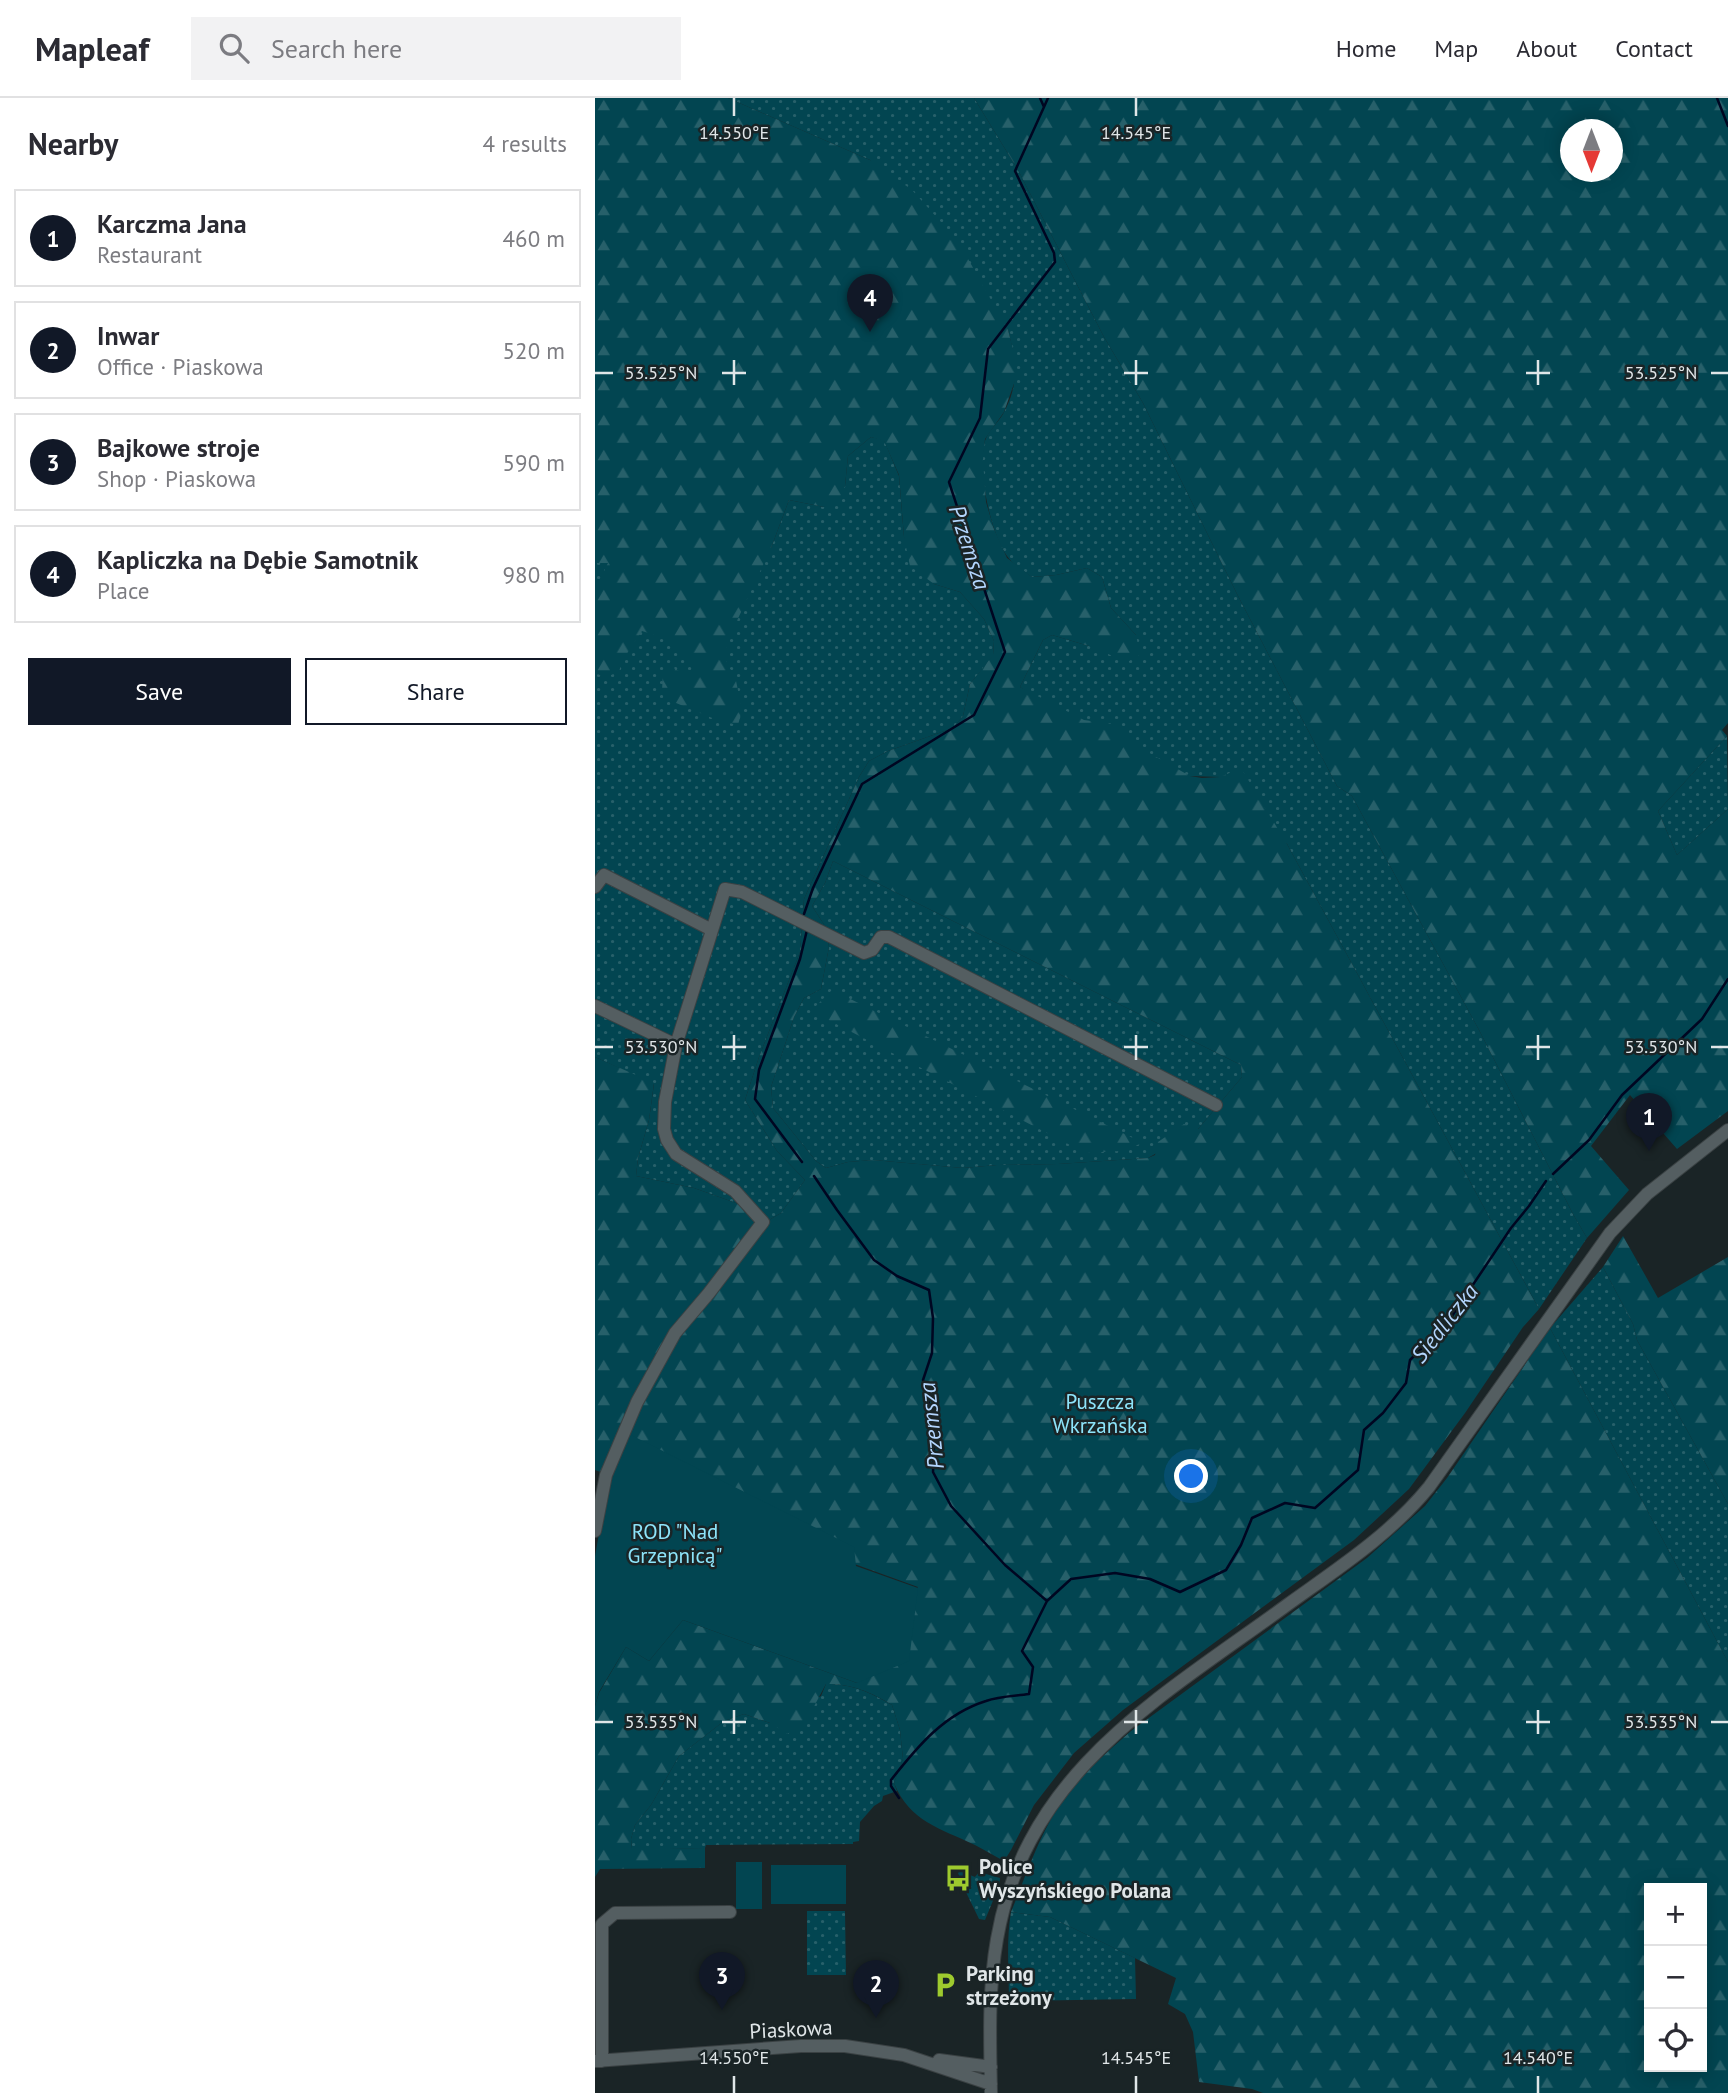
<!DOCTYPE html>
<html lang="en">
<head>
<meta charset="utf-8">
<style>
	:root { --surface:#fff; --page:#f2f2f3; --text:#2b2b33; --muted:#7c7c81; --line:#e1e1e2; --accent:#111827 }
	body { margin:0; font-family:"PT Sans",sans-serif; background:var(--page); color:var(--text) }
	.controls { position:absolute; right:21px; bottom:21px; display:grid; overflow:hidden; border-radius:0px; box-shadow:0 4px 18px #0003 }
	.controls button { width:63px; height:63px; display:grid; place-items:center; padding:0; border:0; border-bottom:2px solid var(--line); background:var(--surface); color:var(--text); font:35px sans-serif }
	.compass { position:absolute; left:965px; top:21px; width:63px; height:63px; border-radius:50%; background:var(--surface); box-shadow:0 4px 18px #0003; rotate:180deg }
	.you { position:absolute; left:597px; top:1379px; width:24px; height:24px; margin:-18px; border:5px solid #fff; border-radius:50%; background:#1a73e8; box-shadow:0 0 0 10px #1a73e833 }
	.badge { display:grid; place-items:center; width:46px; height:46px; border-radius:50%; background:var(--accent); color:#fff; font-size:23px; font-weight:700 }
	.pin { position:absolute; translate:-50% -58px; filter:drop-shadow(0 2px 4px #0008) }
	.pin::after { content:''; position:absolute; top:37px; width:24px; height:21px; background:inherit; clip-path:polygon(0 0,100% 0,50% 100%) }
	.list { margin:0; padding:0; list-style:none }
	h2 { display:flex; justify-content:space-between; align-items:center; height:91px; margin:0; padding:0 28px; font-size:30px }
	h2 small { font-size:23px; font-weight:400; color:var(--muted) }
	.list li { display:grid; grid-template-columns:46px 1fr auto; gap:21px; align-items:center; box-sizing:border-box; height:98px; margin:0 14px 14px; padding:0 14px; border:2px solid var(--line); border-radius:0px }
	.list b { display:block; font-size:26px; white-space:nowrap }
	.list p { margin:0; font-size:23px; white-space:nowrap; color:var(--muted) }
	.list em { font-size:23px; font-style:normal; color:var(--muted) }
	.actions { display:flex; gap:14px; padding:21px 28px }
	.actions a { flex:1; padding:16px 0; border:2px solid var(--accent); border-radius:0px; text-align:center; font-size:24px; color:var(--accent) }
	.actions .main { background:var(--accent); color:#fff }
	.icon { flex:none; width:38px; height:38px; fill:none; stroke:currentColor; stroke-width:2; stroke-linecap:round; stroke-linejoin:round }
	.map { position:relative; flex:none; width:1133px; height:1995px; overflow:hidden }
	header { display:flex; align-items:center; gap:42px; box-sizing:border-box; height:98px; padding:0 35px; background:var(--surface); border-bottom:2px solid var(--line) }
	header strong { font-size:33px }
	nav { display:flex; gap:38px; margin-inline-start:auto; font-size:24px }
	.search { width:490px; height:63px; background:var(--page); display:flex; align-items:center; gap:18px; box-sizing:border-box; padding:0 24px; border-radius:0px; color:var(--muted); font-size:26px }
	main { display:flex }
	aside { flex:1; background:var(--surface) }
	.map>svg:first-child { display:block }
	.grass { fill:url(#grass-dots) }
	.forest { fill:url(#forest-firs); fill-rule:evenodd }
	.garden { fill:#024551 }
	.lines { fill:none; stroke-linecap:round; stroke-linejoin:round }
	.stream { stroke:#000621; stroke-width:2.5 }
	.minor-casing { stroke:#3a4143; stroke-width:14 }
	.minor { stroke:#545e61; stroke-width:12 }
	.ticks { fill:none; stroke:#e0e6e8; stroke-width:2.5 }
	.labels { text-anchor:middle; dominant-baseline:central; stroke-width:5; stroke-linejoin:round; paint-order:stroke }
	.park-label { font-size:21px; fill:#8de4fa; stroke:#1a2426 }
	.poi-label { font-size:21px; font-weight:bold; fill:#e0e6e8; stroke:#1a2426; text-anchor:start }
	.street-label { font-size:21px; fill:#e0e6e8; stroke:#1a2426 }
	.water-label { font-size:23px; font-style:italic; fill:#b3d6fe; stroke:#1a2426 }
	.ticks-label { font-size:18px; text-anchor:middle; fill:#e0e6e8; stroke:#1a2426; stroke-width:5; stroke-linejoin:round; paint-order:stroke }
</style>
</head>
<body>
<header>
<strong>Mapleaf</strong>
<div class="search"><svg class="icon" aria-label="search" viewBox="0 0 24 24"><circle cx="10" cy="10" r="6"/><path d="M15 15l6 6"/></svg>Search here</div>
<nav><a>Home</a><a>Map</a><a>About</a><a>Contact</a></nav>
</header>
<main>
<aside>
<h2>Nearby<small>4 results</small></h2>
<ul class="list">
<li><span class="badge">1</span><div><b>Karczma Jana</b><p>Restaurant</p></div><em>460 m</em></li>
<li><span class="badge">2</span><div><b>Inwar</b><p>Office · Piaskowa</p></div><em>520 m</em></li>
<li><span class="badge">3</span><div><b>Bajkowe stroje</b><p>Shop · Piaskowa</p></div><em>590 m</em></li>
<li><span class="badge">4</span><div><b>Kapliczka na Dębie Samotnik</b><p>Place</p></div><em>980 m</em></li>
</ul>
<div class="actions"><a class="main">Save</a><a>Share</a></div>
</aside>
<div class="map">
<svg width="1133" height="1995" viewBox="0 0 1133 1995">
	<defs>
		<pattern id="grass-dots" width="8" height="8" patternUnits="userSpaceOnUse" patternTransform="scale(1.75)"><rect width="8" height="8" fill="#024551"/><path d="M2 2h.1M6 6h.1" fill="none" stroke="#27606a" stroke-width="1.8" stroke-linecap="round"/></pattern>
		<pattern id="forest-firs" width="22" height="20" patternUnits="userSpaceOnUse" patternTransform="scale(1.75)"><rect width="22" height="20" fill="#024551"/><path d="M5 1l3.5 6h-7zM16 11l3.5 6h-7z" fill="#27606a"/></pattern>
	</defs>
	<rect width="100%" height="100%" fill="#1a2426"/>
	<path class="grass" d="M 133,0 L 379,0 L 423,72 L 509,239 L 548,305 L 642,496 L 742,688 L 757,698 L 884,932 L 978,1116 L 992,1140 L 944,1211 L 692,746 L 625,679 L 595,678 L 583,691 L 425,589 L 448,542 L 457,537 L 494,548 L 541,537 L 516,510 L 507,479 L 492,470 L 461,477 L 437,479 C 429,473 417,466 412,458 C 395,434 382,371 390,343 C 393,333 403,325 408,316 C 425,286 421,263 413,232 L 275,62 Z
		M 276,339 L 289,342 L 304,378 L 309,439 L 339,486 L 365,494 L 389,521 L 399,543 L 398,558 L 375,586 L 368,618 L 358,630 L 293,653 L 274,663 L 264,679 L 209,801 L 205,854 L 164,959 L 150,1002 L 182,1053 L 210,1082 L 186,1115 L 169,1125 L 141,1105 L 99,1090 L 41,1078 L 43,1060 L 54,1022 L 59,986 L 0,959 L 0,465 L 176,450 L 194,402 L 229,409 L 250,388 L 253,358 Z
		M 1132,638 L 1133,711 L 1082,757 L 1063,713 Z
		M 238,763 L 646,967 L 647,979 L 603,1031 L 553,1060 L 463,1066 L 402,1067 L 368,1070 L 278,1062 L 253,1064 L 231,1070 L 221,1063 L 178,1010 L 176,989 L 199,919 L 209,900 L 226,891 L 234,849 L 230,828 L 217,808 L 230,785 Z
		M 1008,1169 L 1038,1226 L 1042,1242 L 1133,1406 L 1133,1564 L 955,1230 Z
		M 231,1586 C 258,1586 274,1594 297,1607 L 305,1632 L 308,1661 L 299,1685 L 302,1693 L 288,1698 L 287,1703 L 279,1708 L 265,1724 L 264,1743 L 258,1744 L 258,1746 L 111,1747 L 110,1750 L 37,1752 L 36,1741 L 40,1727 L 56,1707 L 84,1658 L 129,1623 L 149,1616 L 175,1625 L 226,1598 Z
		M 365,1773 L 380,1779 L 384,1774 L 405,1780 L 404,1788 L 390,1822 L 384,1821 L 369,1790 L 371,1789 L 369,1785 L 367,1785 L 363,1775 Z
		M 212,1813 L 250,1813 L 251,1877 L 212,1877 Z
		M 416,1814 L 455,1819 L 540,1860 L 541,1901 L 414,1903 C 414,1874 411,1843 416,1814 Z"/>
	<path class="forest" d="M 0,0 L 133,0 L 275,62 L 317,92 L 363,143 L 413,232 L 419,255 L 422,277 L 409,314 L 390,341 L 388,362 L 391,404 L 399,431 L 412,460 L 437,479 L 461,477 L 492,470 L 507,479 L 516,510 L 541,537 L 545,557 L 532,564 L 494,548 L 457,537 L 448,542 L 425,589 L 489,622 L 524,627 L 540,647 L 595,678 L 607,680 L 625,679 L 646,670 L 692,746 L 944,1211 L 928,1229 L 870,1315 L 814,1391 L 759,1442 L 528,1612 L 479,1655 L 439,1707 L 416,1752 L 409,1763 C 399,1758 390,1752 380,1747 C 345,1730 315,1724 299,1685 L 308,1661 L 305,1632 L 297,1607 C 275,1594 258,1586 231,1586 L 209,1627 L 192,1636 L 175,1625 L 149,1616 L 129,1623 L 84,1658 L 56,1707 L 40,1727 L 36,1741 L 37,1751 L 110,1750 L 110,1770 L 5,1771 L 0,1779 L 0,1608 L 4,1595 L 31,1549 L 54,1563 L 88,1522 L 262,1585 L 323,1489 L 0,1372 L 0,959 L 59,985 L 54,1022 L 43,1060 L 41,1078 L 99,1090 L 141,1105 L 169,1125 L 186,1115 L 210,1082 L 182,1053 L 150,1002 L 164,959 L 205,854 L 209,801 L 264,679 L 274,663 L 293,653 L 358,630 L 368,618 L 375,586 L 398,557 L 399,543 L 389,521 L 365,494 L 339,486 L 315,468 L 309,439 L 304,377 L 289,343 L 276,339 L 253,358 L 250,388 L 242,406 L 229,409 L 194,402 L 176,450 L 132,544 L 131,565 L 140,578 L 147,612 L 143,627 L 122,622 L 69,600 L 67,594 L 68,571 L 75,568 L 93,578 L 98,571 C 89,550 68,539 47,533 L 27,563 L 24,574 L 10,579 L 0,575 L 0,492 L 13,465 L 0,465 ZM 238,763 L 646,967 L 647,979 L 603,1031 L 589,1026 L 563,1044 L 560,1057 L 553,1060 L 463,1066 L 402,1067 L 368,1070 L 278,1062 L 253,1064 L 231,1070 L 221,1063 L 178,1010 L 176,989 L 199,919 L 209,900 L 226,891 L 234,849 L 230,828 L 217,808 L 230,785 Z
		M 379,0 L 1133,0 L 1133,625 L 1127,632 L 1132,638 L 1063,713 L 1082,757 L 1133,711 L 1133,1013 L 1082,1051 L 1035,997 L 996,1048 L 1034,1092 L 992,1140 L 978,1116 L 884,932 L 757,698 L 742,688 L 642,496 L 548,305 L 509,239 L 423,72 ZM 976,32 L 1018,32 L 1018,74 L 976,74 Z
		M 237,892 L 548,1045 L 525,1053 L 492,1055 L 477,1048 L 216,913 Z
		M 1028,1138 L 1063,1200 L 1133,1159 L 1133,1406 L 1042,1242 L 1038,1226 L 1008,1169 Z
		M 955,1230 L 1133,1564 L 1133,1995 L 668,1995 L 657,1991 L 604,1984 L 598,1934 L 590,1916 L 573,1906 L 581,1880 L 455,1819 L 416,1814 C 430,1780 442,1743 462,1711 C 479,1683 511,1655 536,1633 L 772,1460 L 830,1408 L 852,1380 ZM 1054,1790 L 1107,1790 L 1107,1969 L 1054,1969 Z"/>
	<path class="garden" d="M 32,1335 L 259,1449 L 261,1468 L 323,1490 L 314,1563 L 262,1585 L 88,1522 L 54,1563 L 31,1549 L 4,1594 L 0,1608 L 0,1458 L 12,1391 Z
		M 141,1764 L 167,1764 L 167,1811 L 141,1811 Z
		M 176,1767 L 251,1767 L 251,1806 L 176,1806 Z"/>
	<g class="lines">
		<path class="stream" d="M 1122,0 L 1133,28
			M 449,9 L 453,0
			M 209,816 L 218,790 L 267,686 L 379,617 L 410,554 L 354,384 L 385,320 L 393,251 L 460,164 L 459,155 L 420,73 L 449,9 L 445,0
			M 207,1064 L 160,1001 L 164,972 L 205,861 L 212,832
			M 958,1076 L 994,1042 L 1027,997 L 1107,921 L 1133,881
			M 219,1078 L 242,1112 L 279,1162 L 302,1178 L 334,1192 L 338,1220 L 337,1255 L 328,1282 L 340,1329 L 338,1374 L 356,1408 L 410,1467 L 452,1503
			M 304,1700 L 296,1688 L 296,1682 C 322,1649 349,1616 391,1603 C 404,1598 420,1598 434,1596 L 438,1569 L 427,1553 L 452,1503 L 476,1481 L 520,1475 L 555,1481 L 585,1494 L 631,1472 L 646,1447 L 657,1420 L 690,1405 L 720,1410 L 763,1372 L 769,1332 L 788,1315 L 811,1285 L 815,1262 L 853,1224 L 916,1130 L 934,1108 L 951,1083"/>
		<g class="minor-casing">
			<path id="minor" d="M 0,789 L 9,777 L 117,832
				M 0,908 L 81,947
				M 0,1433 L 11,1377 L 42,1304 L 80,1235 L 114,1195 L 168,1124 L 140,1093 L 81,1056 L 72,1042 L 69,1031 L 70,1004 L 81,947 L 130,791 L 147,794 L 269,855 L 277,852 L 286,839 L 294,839 L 621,1007
				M 344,1962 L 396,1969
				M 0,1963 L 206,1948 L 250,1948 L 309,1957 L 396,1986
				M 7,1963 L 7,1826 L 20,1815 L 135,1814
				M 396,1995 C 395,1944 393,1892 402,1841 C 431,1673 566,1599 692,1507 C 742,1471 795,1437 834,1389 L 1015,1135 L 1052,1096 L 1133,1032"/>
		</g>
		<use href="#minor" class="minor"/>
	</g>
	<path class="ticks" d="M 139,0 L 139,18M 541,0 L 541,18M 139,262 L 139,287M 541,262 L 541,287M 943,262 L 943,287M 0,275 L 18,275M 127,275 L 151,275M 529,275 L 553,275M 931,275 L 955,275M 1116,275 L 1133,275M 139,937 L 139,962M 541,937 L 541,962M 943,937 L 943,962M 0,949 L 18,949M 127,949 L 151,949M 529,949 L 553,949M 931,949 L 955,949M 1116,949 L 1133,949M 139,1612 L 139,1636M 541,1612 L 541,1636M 943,1612 L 943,1636M 0,1624 L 18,1624M 127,1624 L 151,1624M 529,1624 L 553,1624M 931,1624 L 955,1624M 1116,1624 L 1133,1624M 139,1978 L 139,1995M 541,1978 L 541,1995M 943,1978 L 943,1995"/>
	<defs>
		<g id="bus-bare" transform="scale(2.1)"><path d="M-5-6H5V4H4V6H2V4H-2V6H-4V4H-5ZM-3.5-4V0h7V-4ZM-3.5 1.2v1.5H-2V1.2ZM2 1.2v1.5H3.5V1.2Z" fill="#9eca2e" stroke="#1a2426" stroke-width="2.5" paint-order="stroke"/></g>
		<g id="parking-bare" transform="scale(2.1)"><path d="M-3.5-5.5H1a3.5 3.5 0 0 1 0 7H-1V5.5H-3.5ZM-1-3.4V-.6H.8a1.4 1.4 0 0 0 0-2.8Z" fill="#9eca2e" stroke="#1a2426" stroke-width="2.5" paint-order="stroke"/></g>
	</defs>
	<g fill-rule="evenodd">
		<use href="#bus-bare" x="363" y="1780"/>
		<use href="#parking-bare" x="350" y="1887"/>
	</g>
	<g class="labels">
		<g class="park-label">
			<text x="505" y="1303">Puszcza<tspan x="505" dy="24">Wkrzańska</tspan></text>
			<text x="80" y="1433">ROD "Nad<tspan x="80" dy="24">Grzepnicą"</tspan></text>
		</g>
		<g class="poi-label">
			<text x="384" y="1768">Police<tspan x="384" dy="24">Wyszyńskiego Polana</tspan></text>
			<text x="371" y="1875">Parking<tspan x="371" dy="24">strzeżony</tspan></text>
		</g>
		<g class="street-label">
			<text transform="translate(196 1931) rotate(-3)">Piaskowa</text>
		</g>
		<g class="water-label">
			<text transform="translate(375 449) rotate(72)">Przemsza</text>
			<text transform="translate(849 1225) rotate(-52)">Siedliczka</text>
			<text transform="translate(336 1328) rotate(-96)">Przemsza</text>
		</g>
	</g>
	<g class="ticks-label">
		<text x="139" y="41">14.550°E</text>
		<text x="541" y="41">14.545°E</text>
		<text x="1066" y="281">53.525°N</text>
		<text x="66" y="281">53.525°N</text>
		<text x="1066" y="955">53.530°N</text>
		<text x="66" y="955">53.530°N</text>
		<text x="66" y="1630">53.535°N</text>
		<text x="1066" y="1630">53.535°N</text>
		<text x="139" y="1966">14.550°E</text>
		<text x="541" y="1966">14.545°E</text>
		<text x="943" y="1966">14.540°E</text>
	</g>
</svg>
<div class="controls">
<button>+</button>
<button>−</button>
<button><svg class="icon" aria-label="locate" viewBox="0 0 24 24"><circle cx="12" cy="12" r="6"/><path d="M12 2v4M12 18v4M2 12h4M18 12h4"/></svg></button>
</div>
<svg class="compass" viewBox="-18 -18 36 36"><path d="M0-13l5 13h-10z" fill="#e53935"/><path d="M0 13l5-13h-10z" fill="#7c7c81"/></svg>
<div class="you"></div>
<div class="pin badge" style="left:1054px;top:1053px">1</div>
<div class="pin badge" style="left:281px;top:1920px">2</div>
<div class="pin badge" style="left:127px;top:1912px">3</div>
<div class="pin badge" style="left:275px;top:234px">4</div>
</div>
</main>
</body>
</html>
